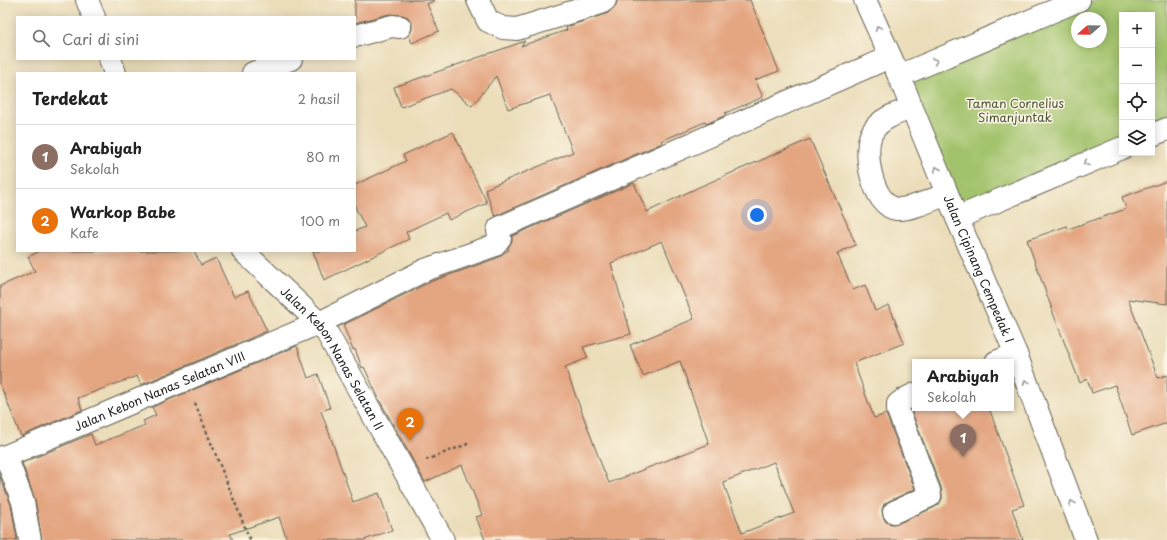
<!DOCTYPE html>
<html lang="id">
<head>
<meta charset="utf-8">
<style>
	:root { --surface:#fff; --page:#f6f6f6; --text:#222; --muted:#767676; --line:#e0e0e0; --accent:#b5179e }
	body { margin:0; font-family:"Playpen Sans",sans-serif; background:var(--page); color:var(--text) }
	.controls { position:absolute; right:12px; top:12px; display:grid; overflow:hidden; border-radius:0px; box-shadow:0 2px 10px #0003 }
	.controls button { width:36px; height:36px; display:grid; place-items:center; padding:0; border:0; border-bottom:1px solid var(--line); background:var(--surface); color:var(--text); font:20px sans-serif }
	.compass { position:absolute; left:1071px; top:12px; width:36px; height:36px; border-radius:50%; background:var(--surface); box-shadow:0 2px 10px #0003; rotate:250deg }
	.you { position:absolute; left:757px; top:215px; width:14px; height:14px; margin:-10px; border:3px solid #fff; border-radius:50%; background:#1a73e8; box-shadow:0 0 0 6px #1a73e833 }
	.badge { display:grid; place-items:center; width:26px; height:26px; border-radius:50%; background:var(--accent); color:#fff; font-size:13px; font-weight:700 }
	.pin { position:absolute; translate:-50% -33px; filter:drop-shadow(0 1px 2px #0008) }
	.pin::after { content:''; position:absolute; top:21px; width:14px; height:12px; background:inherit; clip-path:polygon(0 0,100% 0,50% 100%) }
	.popup { position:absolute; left:912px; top:359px; width:102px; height:52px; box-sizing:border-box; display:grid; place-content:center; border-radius:0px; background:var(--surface); filter:drop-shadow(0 1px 3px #0005); font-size:13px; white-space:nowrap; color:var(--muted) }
	.popup b { font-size:15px; color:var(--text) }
	.popup::after { content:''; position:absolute; left:50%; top:100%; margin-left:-8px; border:8px solid transparent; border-top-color:var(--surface) }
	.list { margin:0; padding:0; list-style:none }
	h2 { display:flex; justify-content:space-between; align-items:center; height:52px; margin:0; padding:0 16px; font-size:17px }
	h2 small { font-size:13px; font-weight:400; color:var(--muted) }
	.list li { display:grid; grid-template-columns:26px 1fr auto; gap:12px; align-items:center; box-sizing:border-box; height:64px; padding:0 16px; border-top:1px solid var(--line) }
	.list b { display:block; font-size:15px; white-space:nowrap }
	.list p { margin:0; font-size:13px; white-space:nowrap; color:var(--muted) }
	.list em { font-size:13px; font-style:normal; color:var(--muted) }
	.icon { flex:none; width:22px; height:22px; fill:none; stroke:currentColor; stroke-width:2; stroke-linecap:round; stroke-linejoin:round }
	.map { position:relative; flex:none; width:1167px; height:540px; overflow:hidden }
	.search { position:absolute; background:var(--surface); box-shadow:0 2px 10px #0003; left:16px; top:16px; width:340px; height:44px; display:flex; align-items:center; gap:10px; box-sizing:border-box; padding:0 14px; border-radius:0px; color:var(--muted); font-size:15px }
	.panel { position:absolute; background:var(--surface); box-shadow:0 2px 10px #0003; left:16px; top:72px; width:340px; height:180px; border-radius:0px }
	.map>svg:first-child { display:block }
	.green { fill:#a2c36c; stroke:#5f7044; fill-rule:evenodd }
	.building { fill:#e4a581; fill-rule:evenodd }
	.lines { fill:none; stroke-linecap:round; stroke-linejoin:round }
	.minor-casing { stroke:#646053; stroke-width:24 }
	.path { stroke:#646053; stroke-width:2.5; stroke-dasharray:3 3; stroke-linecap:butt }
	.minor { stroke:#fff; stroke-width:22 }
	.oneway { stroke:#999 }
	.labels { text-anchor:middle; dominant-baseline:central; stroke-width:3; stroke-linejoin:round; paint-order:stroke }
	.park-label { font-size:12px; fill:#4b5638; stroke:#fcf5e5 }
	.street-label { font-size:12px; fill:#1c1c1c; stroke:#fcf5e5 }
</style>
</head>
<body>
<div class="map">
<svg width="1167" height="540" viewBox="0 0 1167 540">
	<rect width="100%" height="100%" fill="#fcf5e5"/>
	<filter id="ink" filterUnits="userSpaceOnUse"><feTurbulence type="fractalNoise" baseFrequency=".025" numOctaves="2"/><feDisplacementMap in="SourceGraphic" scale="8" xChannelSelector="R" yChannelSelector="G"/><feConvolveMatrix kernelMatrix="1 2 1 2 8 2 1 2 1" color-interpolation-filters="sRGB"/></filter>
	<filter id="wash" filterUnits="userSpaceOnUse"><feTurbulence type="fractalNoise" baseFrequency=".012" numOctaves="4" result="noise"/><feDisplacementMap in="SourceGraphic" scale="16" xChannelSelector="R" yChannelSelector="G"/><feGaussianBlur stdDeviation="0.9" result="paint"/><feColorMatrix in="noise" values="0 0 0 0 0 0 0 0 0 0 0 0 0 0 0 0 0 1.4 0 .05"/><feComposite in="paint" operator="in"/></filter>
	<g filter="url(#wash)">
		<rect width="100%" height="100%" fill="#ebddb9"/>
		<path class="green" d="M 1096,0 L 1167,0 L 1167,123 L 1152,129 L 1152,15 L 1122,15 L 1122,142 L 959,209 L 906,78 ZM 1077,18 L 1101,18 L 1101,42 L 1077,42 Z"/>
		<g id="blocks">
			<path class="building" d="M 355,0 L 435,0 L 427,4 L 439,31 L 412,43 L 409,36 L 412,29 L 412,23 L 408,17 L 402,15 L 389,14 L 355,23 Z
				M 617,0 L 750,0 L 779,71 L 755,80 L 763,97 L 725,113 L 726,115 L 706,124 L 705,122 L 661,141 L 662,143 L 495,216 L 485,189 L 573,152 L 550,95 L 508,109 L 496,76 L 472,106 L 451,89 L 401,107 L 394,87 L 525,41 L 521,46 L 567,30 L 566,27 L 608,13 L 616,5 Z
				M 453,132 L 487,203 L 449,220 L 446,213 L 406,232 L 409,239 L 324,280 L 313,251 L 355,251 L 355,231 L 365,227 L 355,207 L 355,185 L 406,161 L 403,155 Z
				M 810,139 L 856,245 L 837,253 L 853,290 L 865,285 L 875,311 L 889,305 L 904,343 L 854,363 L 874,418 L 886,414 L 915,489 L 889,501 L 884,504 L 882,510 L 883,517 L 886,522 L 892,524 L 899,523 L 935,507 L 939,504 L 942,499 L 942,494 L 941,487 L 911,410 L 915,408 L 989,408 L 1024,505 L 1012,509 L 1023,540 L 485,540 L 476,517 L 482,515 L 462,465 L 425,482 L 380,401 L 364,367 L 362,368 L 355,349 L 353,350 L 343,325 L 430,282 L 497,258 L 505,252 L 509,250 L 508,248 L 512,241 L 512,236 L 634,183 L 647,212 L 699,187 ZM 662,241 L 694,319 L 630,345 L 643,376 L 680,361 L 709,444 L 609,483 L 603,469 L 565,367 L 588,358 L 583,347 L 631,334 L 611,263 ZM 774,462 L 794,513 L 742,533 L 723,482 Z
				M 1167,181 L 1167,304 L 1128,299 L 1158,378 L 1167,375 L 1167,423 L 1132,435 L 1115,385 L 1092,393 L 1087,379 L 1080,383 L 1053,313 L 1053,312 L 1027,240 L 1067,226 L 1068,229 L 1126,209 L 1122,197 Z
				M 40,251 L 194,251 L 201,265 L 216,258 L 234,297 L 248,291 L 267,331 L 141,385 L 137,376 L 78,398 L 82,410 L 21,436 L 0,384 L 0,286 L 35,271 L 28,257 Z
				M 297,346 L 308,378 L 318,374 L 330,408 L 321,411 L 332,441 L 353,502 L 379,493 L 392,530 L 364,540 L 287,540 L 279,517 L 230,534 L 233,540 L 42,540 L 35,500 L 22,463 L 91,434 L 95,445 L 145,425 L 143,421 L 156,415 L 152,407 Z
				M 0,476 L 11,505 L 17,540 L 0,540 Z"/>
		</g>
	</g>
	<g filter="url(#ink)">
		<use href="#blocks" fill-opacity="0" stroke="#646053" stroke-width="1"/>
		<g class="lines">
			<g class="minor-casing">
				<g id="minor">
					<path d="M 87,0 L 94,17"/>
					<path d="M 478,0 L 488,21 L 503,28 L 517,29 L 601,3 L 605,0"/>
					<path id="s1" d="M 865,0 L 899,76 L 957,218 L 1016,354 L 1086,540"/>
					<path d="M 355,36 L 392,26 L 400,27"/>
					<path d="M 110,59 L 115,73"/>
					<path d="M 253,73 L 291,59"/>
					<path d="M 899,76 L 1079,0"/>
					<path d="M 912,108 C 898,113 881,118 873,131 C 861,149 873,207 897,209 C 910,210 934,199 947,194"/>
					<path d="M 1152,135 L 1167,129"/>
					<path d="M 957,218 L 1122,148"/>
					<path id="s2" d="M 243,251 L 319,323 L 327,333 L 443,540"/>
					<path d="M 996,362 L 1016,354"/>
					<path d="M 6,456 L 23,502 L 30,540"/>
					<path id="s3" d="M 0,458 L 6,456 L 319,323 L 425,270 L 493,246 L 497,242 L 500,238 L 498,231 L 499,228 L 890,57"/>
					<path d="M 894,512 L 930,496 L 929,491 L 898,410 L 898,404 C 903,399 909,397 915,394"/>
				</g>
			</g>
			<path class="path" d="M 195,403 L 250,540
				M 426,460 L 470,443"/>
			<use href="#minor" class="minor"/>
		</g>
		<defs><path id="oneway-chevron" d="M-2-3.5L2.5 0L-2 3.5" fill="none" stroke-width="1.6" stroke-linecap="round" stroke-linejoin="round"/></defs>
		<g class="oneway">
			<use href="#oneway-chevron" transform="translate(878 28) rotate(-114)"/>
			<use href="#oneway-chevron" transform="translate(935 61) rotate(-23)"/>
			<use href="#oneway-chevron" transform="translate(1086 163) rotate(157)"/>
			<use href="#oneway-chevron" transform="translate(937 169) rotate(-112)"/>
			<use href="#oneway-chevron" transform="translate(1026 382) rotate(-111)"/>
			<use href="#oneway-chevron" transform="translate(1072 503) rotate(-111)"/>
		</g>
	</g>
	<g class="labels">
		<g class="park-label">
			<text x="1015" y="103">Taman Cornelius<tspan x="1015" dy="14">Simanjuntak</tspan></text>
		</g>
		<g class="street-label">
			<text stroke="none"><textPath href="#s1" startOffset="292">Jalan Cipinang Cempedak I</textPath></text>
			<text stroke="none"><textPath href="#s2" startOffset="141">Jalan Kebon Nanas Selatan II</textPath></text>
			<text stroke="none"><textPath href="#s3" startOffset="173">Jalan Kebon Nanas Selatan VIII</textPath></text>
		</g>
	</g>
</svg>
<div class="controls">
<button>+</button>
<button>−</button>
<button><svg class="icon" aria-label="locate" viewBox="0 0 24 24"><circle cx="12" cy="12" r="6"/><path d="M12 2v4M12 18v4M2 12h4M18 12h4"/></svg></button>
<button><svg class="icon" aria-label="layers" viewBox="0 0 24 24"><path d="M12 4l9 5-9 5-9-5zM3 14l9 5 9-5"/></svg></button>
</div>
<svg class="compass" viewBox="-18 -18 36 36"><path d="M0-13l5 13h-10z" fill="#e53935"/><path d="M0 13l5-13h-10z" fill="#767676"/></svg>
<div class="you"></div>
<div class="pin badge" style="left:963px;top:457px;background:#8d6e63">1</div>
<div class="popup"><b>Arabiyah</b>Sekolah</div>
<div class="pin badge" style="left:410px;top:441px;background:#e8710a">2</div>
<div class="search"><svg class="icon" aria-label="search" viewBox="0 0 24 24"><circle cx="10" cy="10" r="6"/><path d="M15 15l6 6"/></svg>Cari di sini</div>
<section class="panel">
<h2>Terdekat<small>2 hasil</small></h2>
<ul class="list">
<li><span class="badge" style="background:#8d6e63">1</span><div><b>Arabiyah</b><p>Sekolah</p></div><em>80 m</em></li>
<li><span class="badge" style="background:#e8710a">2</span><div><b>Warkop Babe</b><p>Kafe</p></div><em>100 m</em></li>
</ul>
</section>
</div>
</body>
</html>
